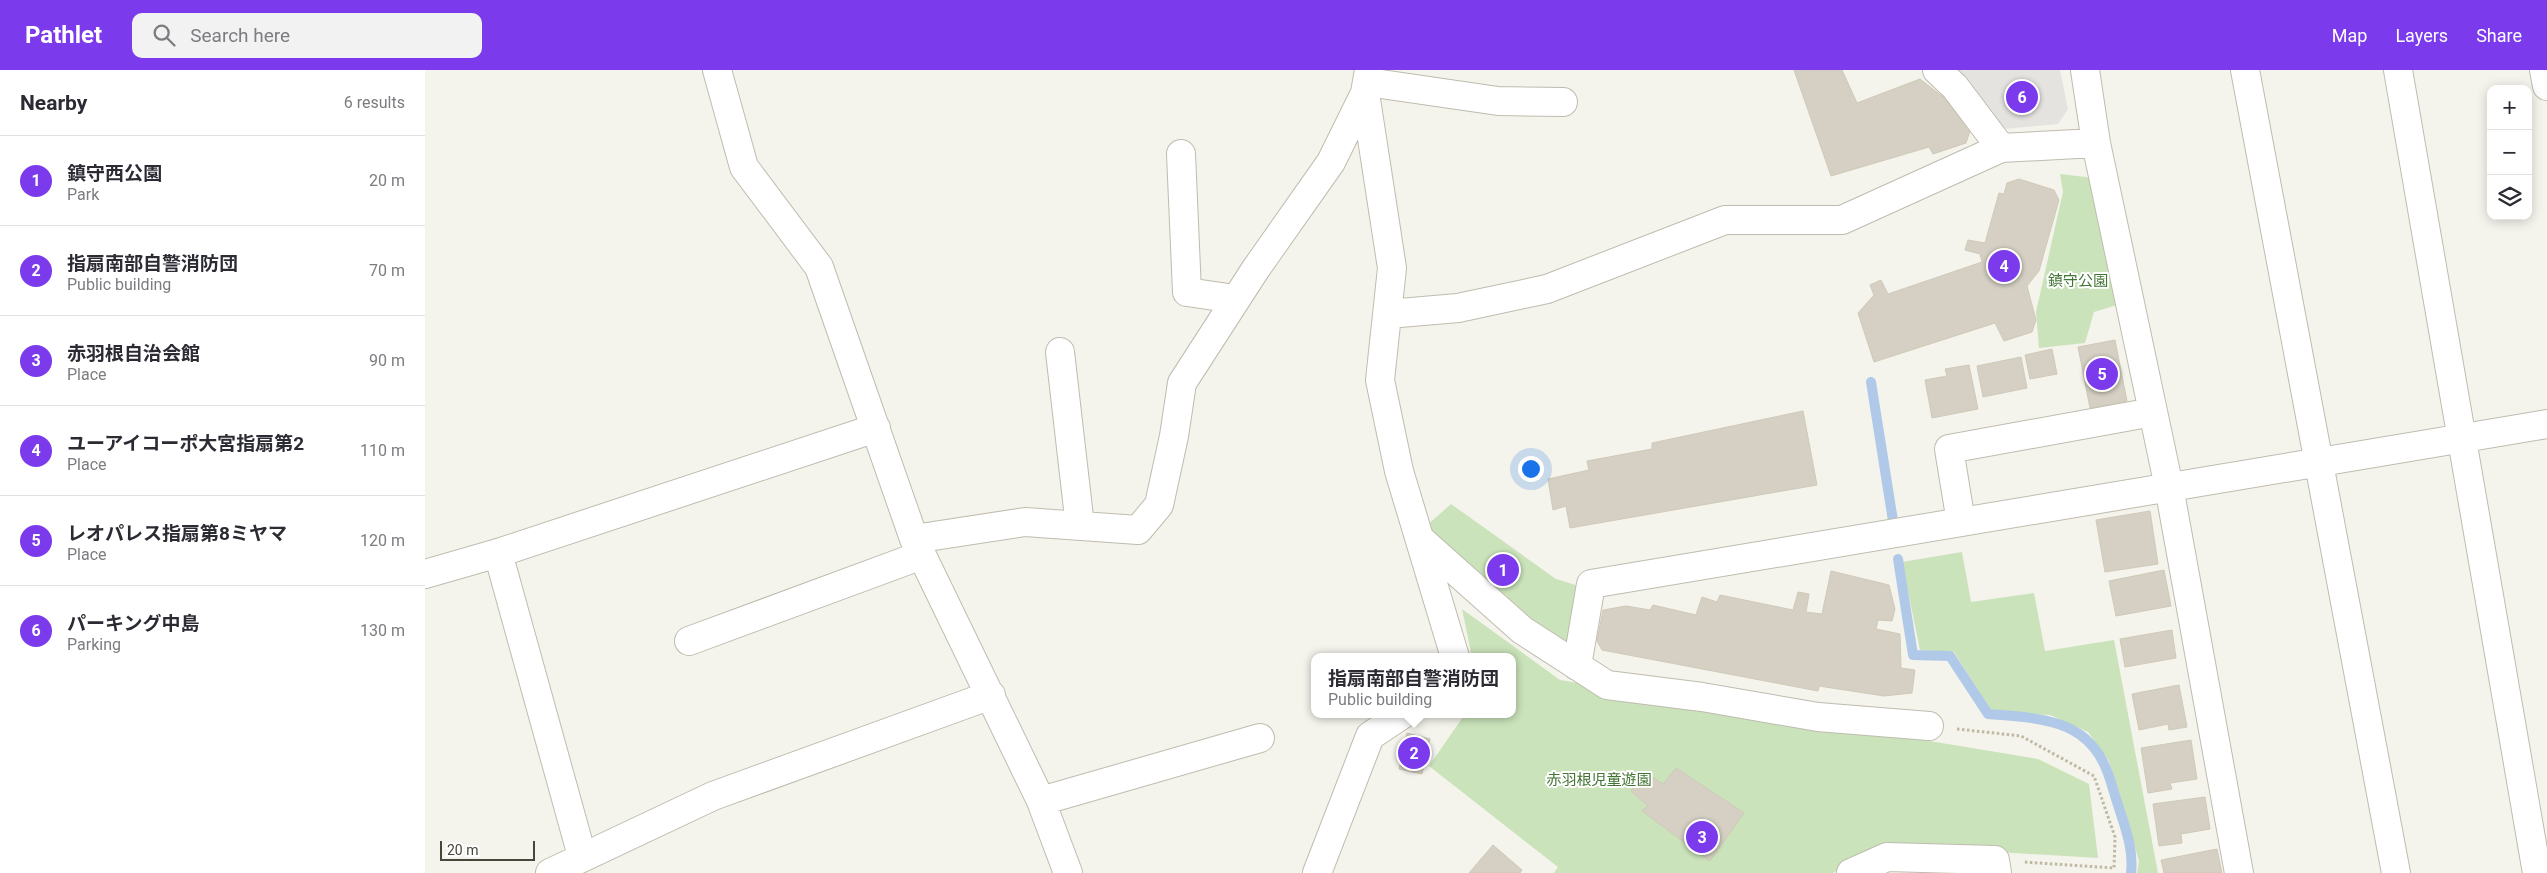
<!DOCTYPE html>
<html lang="en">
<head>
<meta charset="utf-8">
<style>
	:root { --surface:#fff; --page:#f2f2f3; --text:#2b2b33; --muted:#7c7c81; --line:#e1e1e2; --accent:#7c3aed }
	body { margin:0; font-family:Roboto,"Noto Sans JP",sans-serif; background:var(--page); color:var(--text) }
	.controls { position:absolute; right:15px; top:15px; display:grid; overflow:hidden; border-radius:10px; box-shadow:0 2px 12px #0003 }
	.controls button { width:45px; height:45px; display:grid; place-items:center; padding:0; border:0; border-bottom:1px solid var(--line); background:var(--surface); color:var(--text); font:25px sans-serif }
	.scale { position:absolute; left:15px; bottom:12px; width:95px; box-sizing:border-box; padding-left:5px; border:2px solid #48453a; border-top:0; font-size:14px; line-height:18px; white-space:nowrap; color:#48453a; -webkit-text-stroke:4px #fff; paint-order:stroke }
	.you { position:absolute; left:1105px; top:398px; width:18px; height:18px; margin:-12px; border:4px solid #fff; border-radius:50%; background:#1a73e8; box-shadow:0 0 0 8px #1a73e833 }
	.badge { display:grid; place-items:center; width:32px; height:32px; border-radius:50%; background:var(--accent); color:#fff; font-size:16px; font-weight:700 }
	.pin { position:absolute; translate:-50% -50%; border:2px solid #fff; box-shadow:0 1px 5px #0006 }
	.popup { position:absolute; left:886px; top:583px; width:205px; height:65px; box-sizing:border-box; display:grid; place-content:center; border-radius:10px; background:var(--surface); filter:drop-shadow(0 1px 4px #0005); font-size:16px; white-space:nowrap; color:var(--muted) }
	.popup b { font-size:19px; color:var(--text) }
	.popup::after { content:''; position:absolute; left:50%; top:100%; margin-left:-10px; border:10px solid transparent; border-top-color:var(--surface) }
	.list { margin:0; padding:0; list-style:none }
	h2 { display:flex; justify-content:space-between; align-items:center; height:65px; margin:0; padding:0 20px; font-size:21px }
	h2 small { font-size:16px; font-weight:400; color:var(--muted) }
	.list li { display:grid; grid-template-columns:32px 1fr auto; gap:15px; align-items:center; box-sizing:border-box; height:90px; padding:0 20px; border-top:1px solid var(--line) }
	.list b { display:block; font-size:19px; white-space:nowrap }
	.list p { margin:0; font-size:16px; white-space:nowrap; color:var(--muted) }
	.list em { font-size:16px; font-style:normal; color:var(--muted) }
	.icon { flex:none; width:28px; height:28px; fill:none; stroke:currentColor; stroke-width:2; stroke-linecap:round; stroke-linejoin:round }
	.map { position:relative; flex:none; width:2122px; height:803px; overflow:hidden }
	header { display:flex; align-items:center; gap:30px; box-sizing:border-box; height:70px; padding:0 25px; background:var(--accent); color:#fff }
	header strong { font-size:24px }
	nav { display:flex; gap:28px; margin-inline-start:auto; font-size:18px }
	.search { width:350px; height:45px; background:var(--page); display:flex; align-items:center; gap:12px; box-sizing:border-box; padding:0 18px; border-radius:10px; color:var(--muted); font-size:19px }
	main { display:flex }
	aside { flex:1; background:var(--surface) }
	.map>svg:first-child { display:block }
	.green { fill:#cae3ba }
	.parking { fill:#e4e3e0 }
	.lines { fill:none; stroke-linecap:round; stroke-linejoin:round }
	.stream { stroke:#b0c9e9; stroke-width:10 }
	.building { fill:#d5d0c3; stroke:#cfc9b7 }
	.minor-casing { stroke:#bfbcaf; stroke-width:30 }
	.path { stroke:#bfb9a2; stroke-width:3; stroke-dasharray:2.5 2.5; stroke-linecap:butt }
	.minor { stroke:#fff; stroke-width:28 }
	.labels { text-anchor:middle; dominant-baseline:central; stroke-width:4; stroke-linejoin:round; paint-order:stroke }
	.park-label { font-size:15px; fill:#427433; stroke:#fff }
</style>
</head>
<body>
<header>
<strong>Pathlet</strong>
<div class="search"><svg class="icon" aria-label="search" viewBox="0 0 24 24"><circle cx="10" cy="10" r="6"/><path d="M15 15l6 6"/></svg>Search here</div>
<nav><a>Map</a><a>Layers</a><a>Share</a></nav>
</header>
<main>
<aside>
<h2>Nearby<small>6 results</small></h2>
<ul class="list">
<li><span class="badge">1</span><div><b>鎮守西公園</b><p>Park</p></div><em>20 m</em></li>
<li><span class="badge">2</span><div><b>指扇南部自警消防団</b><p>Public building</p></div><em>70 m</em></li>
<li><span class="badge">3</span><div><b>赤羽根自治会館</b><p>Place</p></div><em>90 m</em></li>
<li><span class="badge">4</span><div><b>ユーアイコーポ大宮指扇第2</b><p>Place</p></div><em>110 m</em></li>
<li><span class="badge">5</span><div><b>レオパレス指扇第8ミヤマ</b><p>Place</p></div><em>120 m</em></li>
<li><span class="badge">6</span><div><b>パーキング中島</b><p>Parking</p></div><em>130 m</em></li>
</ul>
</aside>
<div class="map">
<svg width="2122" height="803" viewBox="0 0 2122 803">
	<rect width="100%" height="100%" fill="#f4f3ec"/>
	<path class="green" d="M 1635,104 L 1669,108 L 1692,235 L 1669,242 L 1660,273 L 1614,278 L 1611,242 L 1638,122 Z
		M 1026,434 L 1131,509 L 1157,517 L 1147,581 L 1101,552 L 999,458 Z
		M 1537,482 L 1546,532 L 1609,523 L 1620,581 L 1689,570 L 1733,803 L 1712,803 L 1714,791 L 1684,691 L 1663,662 L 1625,645 L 1567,642 L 1529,582 L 1495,580 L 1477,492 Z
		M 1037,539 L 1135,610 L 1613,689 L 1664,714 L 1673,788 L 1455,775 L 1408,803 L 1129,803 L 1133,797 L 1004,696 L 1040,644 L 1088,644 L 1088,587 L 1047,587 Z"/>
	<path class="parking" d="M 1527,0 L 1635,0 L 1643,39 L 1633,54 L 1578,59 Z"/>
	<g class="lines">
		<path class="stream" d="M 1446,312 L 1469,457
			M 1473,489 L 1488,585 L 1525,586 L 1563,644 C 1607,648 1656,647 1678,692 C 1685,705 1688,721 1693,735 C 1700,757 1709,780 1706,803"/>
	</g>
	<path class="building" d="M 1369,0 L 1417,0 L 1432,33 L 1495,9 L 1522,30 L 1545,61 L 1541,73 L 1508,84 L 1504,77 L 1406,106 Z
		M 1594,109 L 1629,120 L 1634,130 L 1614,201 L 1602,216 L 1611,250 L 1607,262 L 1579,271 L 1570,253 L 1449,292 L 1433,243 L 1449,225 L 1445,215 L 1456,210 L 1463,224 L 1557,192 L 1555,184 L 1540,180 L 1543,170 L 1560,173 L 1574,123 L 1579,124 L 1582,113 Z
		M 1690,270 L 1702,331 L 1665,338 L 1653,277 Z
		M 1627,279 L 1632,304 L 1605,309 L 1600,285 Z
		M 1596,287 L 1602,318 L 1558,327 L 1552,296 Z
		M 1544,295 L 1553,339 L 1507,348 L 1500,310 L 1522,306 L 1520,299 Z
		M 1378,341 L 1392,415 L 1145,458 L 1141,436 L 1128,440 L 1123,409 L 1164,400 L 1162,391 L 1227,379 L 1227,373 Z
		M 1725,441 L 1733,494 L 1680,502 L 1671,450 Z
		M 1739,500 L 1746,536 L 1691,546 L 1684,511 Z
		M 1406,501 L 1464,515 L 1470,539 L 1467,551 L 1453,550 L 1451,559 L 1475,564 L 1476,598 L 1490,600 L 1487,623 L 1459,626 L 1394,616 L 1393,621 L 1177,580 L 1172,571 L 1178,540 L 1201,536 L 1225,540 L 1228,535 L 1271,545 L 1277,527 L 1292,532 L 1295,525 L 1368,540 L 1373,522 L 1384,524 L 1381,542 L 1397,544 Z
		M 1747,560 L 1751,588 L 1700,597 L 1695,569 Z
		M 1754,615 L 1762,657 L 1744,660 L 1743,654 L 1714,660 L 1707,624 Z
		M 982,663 L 1005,669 L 997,704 L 974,699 Z
		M 1766,670 L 1772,709 L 1745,713 L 1747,719 L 1723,723 L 1716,678 Z
		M 1251,698 L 1319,743 L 1285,791 L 1217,741 L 1223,736 L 1206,721 L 1220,702 L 1238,714 Z
		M 1780,727 L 1785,759 L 1756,764 L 1757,773 L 1734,776 L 1728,734 Z
		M 1068,775 L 1097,800 L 1095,803 L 1044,803 Z
		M 1792,779 L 1797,803 L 1739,803 L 1736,790 Z"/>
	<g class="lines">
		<g class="minor-casing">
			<path id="minor" d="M 292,0 L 319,97 L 394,197 L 489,469 L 616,731 L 643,803
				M 1512,0 L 1530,17 L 1576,78 L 1671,73
				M 1660,0 L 1671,73 L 1744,417 L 1814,803
				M 1820,0 L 1971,803
				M 1973,0 L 2112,803
				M 2119,0 L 2122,16
				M 942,12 L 1073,31 L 1138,32
				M 940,23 L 967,198 L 955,310 L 974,401 L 1030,587
				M 756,84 L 762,222 L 810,229
				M 963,244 L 1033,238 L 1122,219 L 1300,150 L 1417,150 L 1576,78
				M 635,282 L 655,456
				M 1536,452 L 1524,379 L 1728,342
				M 489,469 L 600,452 L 713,460 L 734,435 L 749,366 L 757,313 L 830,200 L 906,92 L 940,23 L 944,0
				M 996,470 L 1097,560 L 1182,615 L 1277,627 L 1393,647 L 1504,656
				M 73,483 L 157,786
				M 0,504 L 73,483 L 451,358
				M 264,571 L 497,485
				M 1152,596 L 1166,514 L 2122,354
				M 616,731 L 835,668
				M 125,803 L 288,726 L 566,625
				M 892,803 L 945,666 L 978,644
				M 1426,803 L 1462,787 L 1570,790 L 1572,803"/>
		</g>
		<path class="path" d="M 1532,659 L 1596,666 L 1669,706 L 1690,767 L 1689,798 L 1599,792"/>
		<use href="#minor" class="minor"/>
	</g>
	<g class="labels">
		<g class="park-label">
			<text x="1653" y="211">鎮守公園</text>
			<text x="1174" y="710">赤羽根児童遊園</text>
		</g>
	</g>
</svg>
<div class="controls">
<button>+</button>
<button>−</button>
<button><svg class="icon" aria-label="layers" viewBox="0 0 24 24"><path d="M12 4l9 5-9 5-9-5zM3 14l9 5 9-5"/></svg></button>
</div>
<div class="scale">20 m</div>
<div class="you"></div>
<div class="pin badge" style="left:1078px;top:500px">1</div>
<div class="pin badge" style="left:989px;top:683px">2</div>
<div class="popup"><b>指扇南部自警消防団</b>Public building</div>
<div class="pin badge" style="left:1277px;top:767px">3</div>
<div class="pin badge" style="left:1579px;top:196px">4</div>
<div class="pin badge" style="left:1677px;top:304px">5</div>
<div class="pin badge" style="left:1597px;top:27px">6</div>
</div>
</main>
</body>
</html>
